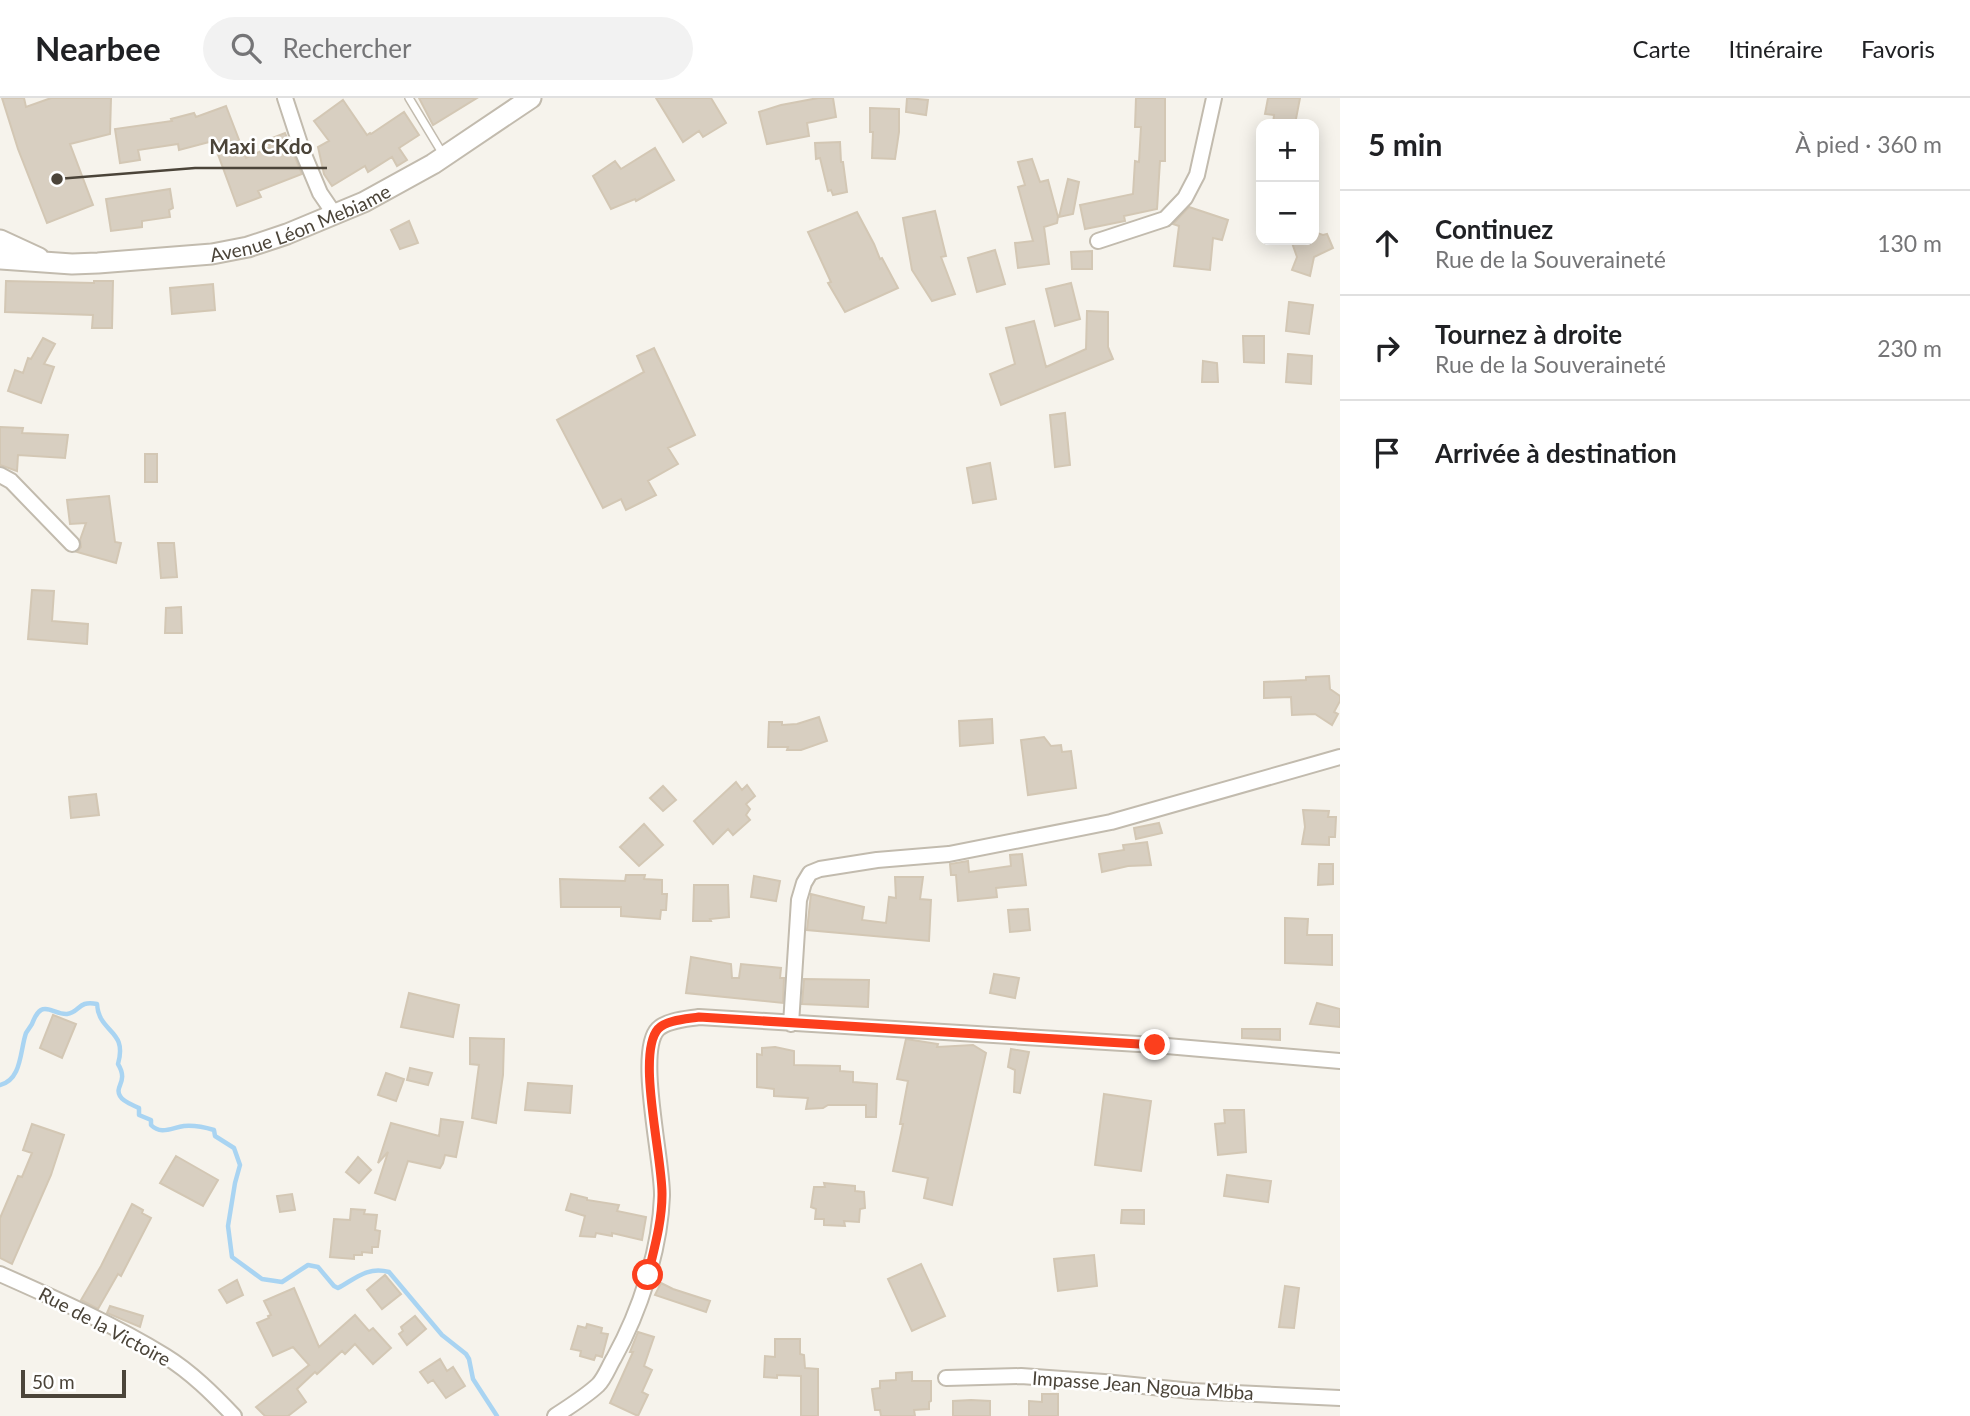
<!DOCTYPE html>
<html lang="fr">
<head>
<meta charset="utf-8">
<style>
	:root { --surface:#fff; --page:#f2f2f2; --text:#202124; --muted:#757577; --line:#e0e0e0 }
	body { margin:0; font-family:Lato,sans-serif; background:var(--page); color:var(--text) }
	.controls { position:absolute; right:21px; top:21px; display:grid; overflow:hidden; border-radius:14px; box-shadow:0 4px 18px #0003 }
	.controls button { width:63px; height:63px; display:grid; place-items:center; padding:0; border:0; border-bottom:2px solid var(--line); background:var(--surface); color:var(--text); font:35px sans-serif }
	.scale { position:absolute; left:21px; bottom:18px; width:105px; box-sizing:border-box; padding-left:7px; border:4px solid #4b4439; border-top:0; font-size:19px; line-height:24px; white-space:nowrap; color:#4b4439; -webkit-text-stroke:5px #fff; paint-order:stroke }
	.stop { position:absolute; width:21px; height:21px; margin:-16px; border:5px solid #fc3f1d; border-radius:50%; background:#fff }
	.stop.end { background:#fc3f1d; border-color:#fff; box-shadow:0 2px 7px #0008 }
	.list { margin:0; padding:0; list-style:none }
	h2 { display:flex; justify-content:space-between; align-items:center; height:91px; margin:0; padding:0 28px; font-size:30px }
	h2 small { font-size:23px; font-weight:400; color:var(--muted) }
	.list li { display:grid; grid-template-columns:46px 1fr auto; gap:21px; align-items:center; box-sizing:border-box; height:105px; padding:0 28px; border-top:2px solid var(--line) }
	.list b { display:block; font-size:26px; white-space:nowrap }
	.list p { margin:0; font-size:23px; white-space:nowrap; color:var(--muted) }
	.list em { font-size:23px; font-style:normal; color:var(--muted) }
	.icon { flex:none; width:38px; height:38px; fill:none; stroke:currentColor; stroke-width:2; stroke-linecap:round; stroke-linejoin:round }
	.map { position:relative; flex:none; width:1340px; height:1318px; overflow:hidden }
	header { display:flex; align-items:center; gap:42px; box-sizing:border-box; height:98px; padding:0 35px; background:var(--surface); border-bottom:2px solid var(--line) }
	header strong { font-size:33px }
	nav { display:flex; gap:38px; margin-inline-start:auto; font-size:24px }
	.search { width:490px; height:63px; background:var(--page); display:flex; align-items:center; gap:18px; box-sizing:border-box; padding:0 24px; border-radius:38px; color:var(--muted); font-size:26px }
	main { display:flex }
	aside { flex:1; background:var(--surface) }
	.map>svg:first-child { display:block }
	.lines { fill:none; stroke-linecap:round; stroke-linejoin:round }
	.stream { stroke:#a9d4f2; stroke-width:4.5 }
	.building { fill:#d8cfc1; stroke:#d3c7b4; stroke-width:2 }
	.service-casing { stroke:#c2bbae; stroke-width:10 }
	.minor-casing { stroke:#c2bbae; stroke-width:18 }
	.tertiary-casing { stroke:#c2bbae; stroke-width:23 }
	.service { stroke:#fff; stroke-width:7 }
	.minor { stroke:#fff; stroke-width:14 }
	.tertiary { stroke:#fff; stroke-width:19 }
	.route { stroke:#fc3f1d; stroke-width:9 }
	.labels { text-anchor:middle; dominant-baseline:central; stroke-width:5; stroke-linejoin:round; paint-order:stroke }
	.street-label { font-size:19px; fill:#4b4439; stroke:#fff }
	.leader { fill:none; stroke:#4b4439; stroke-width:2.5 }
	.callout-dot { fill:#4b4439; stroke:#fff; stroke-width:2.5 }
	.callout-label { font-size:21px; text-anchor:middle; font-weight:bold; fill:#4b4439; stroke:#fff; stroke-width:5; stroke-linejoin:round; paint-order:stroke }
</style>
</head>
<body>
<header>
<strong>Nearbee</strong>
<div class="search"><svg class="icon" aria-label="search" viewBox="0 0 24 24"><circle cx="10" cy="10" r="6"/><path d="M15 15l6 6"/></svg>Rechercher</div>
<nav><a>Carte</a><a>Itinéraire</a><a>Favoris</a></nav>
</header>
<main>
<div class="map">
<svg width="1340" height="1318" viewBox="0 0 1340 1318">
	<rect width="100%" height="100%" fill="#f6f3ec"/>
	<g class="lines">
		<path class="stream" d="M 0,987 C 22,982 20,952 26,935 C 28,932 30,929 32,926 C 34,921 36,915 41,912 C 48,908 58,917 67,916 C 80,914 78,902 97,906 C 99,936 128,931 118,966 C 129,984 114,988 120,998 C 123,1004 133,1007 139,1010 L 139,1017 L 151,1022 L 151,1027 C 161,1037 171,1030 184,1028 C 195,1027 204,1029 214,1032 L 215,1038 L 234,1050 L 240,1067 L 235,1085 L 228,1128 L 232,1159 L 262,1181 L 282,1184 L 308,1167 L 318,1169 L 334,1188 L 338,1190 C 355,1181 367,1168 389,1174 L 442,1237 L 466,1256 L 469,1261 L 473,1281 L 497,1318"/>
	</g>
	<path class="building" d="M 2,0 L 24,0 L 26,9 L 51,0 L 111,0 L 110,36 L 70,46 L 93,107 L 47,125 L 18,51 Z
		M 419,0 L 477,0 L 433,27 Z
		M 656,0 L 711,0 L 726,25 L 703,39 L 699,33 L 683,44 Z
		M 818,0 L 833,0 L 836,19 L 807,25 L 809,38 L 767,46 L 759,14 L 781,7 Z
		M 907,0 L 928,2 L 926,17 L 906,14 Z
		M 1136,0 L 1165,0 L 1165,63 L 1160,63 L 1157,111 L 1124,118 L 1125,123 L 1085,131 L 1080,107 L 1133,96 L 1135,63 L 1139,64 L 1141,29 L 1135,29 Z
		M 1268,0 L 1300,0 L 1295,26 L 1273,26 L 1274,17 L 1265,16 Z
		M 343,2 L 367,37 L 370,35 L 371,36 L 404,14 L 419,37 L 399,50 L 407,62 L 397,68 L 392,59 L 368,74 L 365,68 L 332,88 L 324,76 L 318,49 L 329,43 L 314,23 Z
		M 226,8 L 246,60 L 270,49 L 267,42 L 285,35 L 302,76 L 258,93 L 261,99 L 237,108 L 213,43 L 179,52 L 178,46 L 138,52 L 140,62 L 120,65 L 115,31 L 172,23 L 171,21 L 194,15 L 196,19 Z
		M 870,10 L 899,11 L 899,34 L 895,61 L 872,60 L 873,34 L 870,34 Z
		M 840,44 L 841,64 L 843,64 L 847,94 L 833,97 L 831,92 L 828,93 L 820,60 L 816,61 L 815,45 Z
		M 655,50 L 674,82 L 636,103 L 635,101 L 611,111 L 593,78 L 615,63 L 621,71 Z
		M 1032,61 L 1040,84 L 1048,82 L 1058,119 L 1057,125 L 1044,129 L 1049,166 L 1018,170 L 1015,145 L 1033,143 L 1018,89 L 1025,87 L 1018,64 Z
		M 1068,81 L 1079,84 L 1073,116 L 1059,119 Z
		M 170,91 L 173,110 L 169,112 L 170,119 L 142,123 L 142,129 L 111,133 L 106,101 Z
		M 1189,109 L 1228,122 L 1222,142 L 1213,140 L 1210,172 L 1174,168 L 1179,128 L 1173,126 Z
		M 935,113 L 946,158 L 941,159 L 955,196 L 932,203 L 912,172 L 903,120 Z
		M 857,114 L 874,146 L 880,161 L 882,160 L 898,190 L 845,214 L 828,185 L 831,184 L 808,134 Z
		M 409,123 L 418,145 L 400,151 L 391,132 Z
		M 1314,134 L 1323,137 L 1327,136 L 1333,150 L 1314,159 L 1310,178 L 1292,172 L 1297,159 L 1291,142 L 1314,142 Z
		M 995,152 L 1005,186 L 977,194 L 968,160 Z
		M 1092,153 L 1092,171 L 1072,171 L 1071,154 Z
		M 6,183 L 94,185 L 94,183 L 113,183 L 112,230 L 92,230 L 93,217 L 5,214 Z
		M 1071,185 L 1080,221 L 1055,228 L 1046,191 Z
		M 213,186 L 215,212 L 172,216 L 170,190 Z
		M 1289,204 L 1313,207 L 1309,236 L 1286,233 Z
		M 1087,213 L 1108,214 L 1108,249 L 1113,261 L 1001,307 L 990,276 L 1015,266 L 1006,230 L 1034,223 L 1046,269 L 1086,251 Z
		M 1243,238 L 1264,238 L 1264,265 L 1244,264 Z
		M 43,240 L 55,246 L 44,266 L 54,269 L 41,305 L 8,293 L 15,272 L 23,275 L 28,260 L 31,261 Z
		M 654,250 L 695,337 L 668,350 L 678,366 L 648,383 L 656,397 L 626,412 L 621,401 L 603,410 L 557,322 L 644,274 L 637,258 Z
		M 1288,256 L 1312,258 L 1311,286 L 1286,284 Z
		M 1203,263 L 1217,265 L 1218,284 L 1202,284 Z
		M 1065,315 L 1070,367 L 1055,369 L 1050,317 Z
		M 0,329 L 23,330 L 22,335 L 68,337 L 65,360 L 18,357 L 17,373 L 0,367 Z
		M 145,356 L 157,356 L 157,384 L 145,384 Z
		M 990,365 L 996,401 L 973,405 L 967,370 Z
		M 109,398 L 115,444 L 121,445 L 116,465 L 77,454 L 81,449 L 80,442 L 86,425 L 70,426 L 67,402 Z
		M 158,445 L 174,445 L 177,479 L 161,480 Z
		M 32,492 L 54,493 L 52,523 L 88,526 L 87,546 L 28,541 Z
		M 181,509 L 182,535 L 165,535 L 166,510 Z
		M 1329,578 L 1330,591 L 1340,598 L 1340,603 L 1334,614 L 1338,616 L 1332,627 L 1315,616 L 1292,617 L 1291,599 L 1264,600 L 1264,584 L 1306,582 L 1306,579 Z
		M 819,619 L 827,643 L 801,652 L 787,652 L 788,649 L 768,649 L 769,624 L 782,624 L 782,627 L 797,626 Z
		M 992,621 L 993,645 L 960,648 L 959,623 Z
		M 1044,639 L 1051,648 L 1061,647 L 1062,654 L 1071,653 L 1076,690 L 1028,697 L 1021,642 Z
		M 736,684 L 742,692 L 747,687 L 755,698 L 746,706 L 750,711 L 746,717 L 750,722 L 733,737 L 728,731 L 713,746 L 694,723 Z
		M 663,688 L 676,702 L 663,713 L 650,700 Z
		M 96,696 L 99,717 L 71,720 L 69,699 Z
		M 1303,712 L 1329,713 L 1328,719 L 1336,719 L 1335,739 L 1329,739 L 1329,747 L 1302,746 L 1305,729 Z
		M 1159,725 L 1162,735 L 1136,741 L 1134,730 Z
		M 644,726 L 663,747 L 639,768 L 620,749 Z
		M 1147,744 L 1151,767 L 1128,768 L 1102,774 L 1099,756 L 1124,752 L 1123,747 Z
		M 1022,756 L 1026,787 L 996,790 L 997,799 L 958,803 L 956,777 L 951,777 L 950,766 L 968,763 L 969,774 L 1011,768 L 1010,757 Z
		M 1319,766 L 1333,766 L 1333,786 L 1318,787 Z
		M 626,777 L 645,777 L 644,781 L 662,782 L 662,796 L 667,796 L 666,812 L 661,812 L 660,821 L 621,818 L 621,809 L 561,809 L 560,781 L 625,783 Z
		M 754,778 L 780,783 L 776,803 L 751,799 Z
		M 895,779 L 923,779 L 920,801 L 931,802 L 929,843 L 807,832 L 811,796 L 864,809 L 862,822 L 886,825 L 889,799 L 896,800 Z
		M 694,787 L 728,787 L 729,819 L 710,821 L 711,823 L 693,823 Z
		M 1028,811 L 1030,832 L 1010,834 L 1008,812 Z
		M 1285,820 L 1308,821 L 1307,837 L 1332,837 L 1332,867 L 1285,865 Z
		M 691,859 L 731,866 L 732,880 L 739,880 L 741,866 L 781,870 L 780,880 L 784,880 L 783,905 L 686,895 Z
		M 994,876 L 1019,880 L 1015,900 L 990,895 Z
		M 804,881 L 869,882 L 868,909 L 802,906 Z
		M 409,895 L 459,907 L 453,939 L 401,929 Z
		M 1317,905 L 1340,911 L 1340,929 L 1310,926 Z
		M 53,917 L 76,926 L 62,960 L 40,950 Z
		M 1242,931 L 1280,931 L 1280,942 L 1242,940 Z
		M 470,940 L 504,941 L 503,977 L 496,1025 L 472,1020 L 479,967 L 470,966 Z
		M 906,941 L 938,946 L 937,949 L 973,947 L 986,955 L 952,1107 L 924,1100 L 928,1080 L 893,1073 L 903,1026 L 900,1026 L 908,983 L 897,981 Z
		M 775,949 L 794,953 L 794,967 L 840,968 L 840,973 L 853,974 L 853,984 L 877,986 L 876,1019 L 866,1019 L 866,1007 L 828,1007 L 823,1010 L 806,1011 L 808,1000 L 774,998 L 774,991 L 757,989 L 757,956 L 762,957 L 762,950 Z
		M 1011,951 L 1029,954 L 1020,995 L 1014,994 L 1015,972 L 1008,969 Z
		M 410,970 L 432,975 L 428,987 L 407,982 Z
		M 386,975 L 404,981 L 396,1003 L 378,997 Z
		M 528,985 L 572,988 L 570,1015 L 525,1012 Z
		M 1104,996 L 1151,1003 L 1141,1073 L 1095,1067 Z
		M 1224,1012 L 1244,1012 L 1246,1054 L 1218,1057 L 1215,1026 L 1225,1025 Z
		M 441,1021 L 463,1024 L 456,1059 L 445,1057 L 443,1065 L 440,1070 L 408,1063 L 395,1102 L 375,1095 L 388,1054 L 378,1065 L 391,1025 L 439,1038 Z
		M 32,1026 L 64,1037 L 51,1077 L 12,1166 L 0,1160 L 0,1120 L 18,1078 L 22,1079 L 32,1055 L 23,1052 Z
		M 176,1058 L 218,1082 L 203,1108 L 160,1085 Z
		M 358,1059 L 371,1072 L 359,1085 L 346,1074 Z
		M 1227,1077 L 1271,1083 L 1268,1104 L 1224,1098 Z
		M 824,1085 L 855,1088 L 855,1093 L 864,1094 L 865,1110 L 860,1111 L 859,1124 L 844,1123 L 845,1128 L 824,1127 L 824,1121 L 815,1121 L 816,1111 L 811,1109 L 814,1089 L 825,1089 Z
		M 292,1096 L 295,1112 L 280,1114 L 277,1098 Z
		M 571,1096 L 587,1100 L 587,1102 L 619,1107 L 617,1113 L 646,1119 L 642,1142 L 612,1135 L 612,1138 L 596,1135 L 595,1139 L 580,1138 L 585,1118 L 566,1112 Z
		M 132,1106 L 143,1112 L 142,1115 L 151,1120 L 121,1178 L 118,1176 L 98,1211 L 81,1202 L 101,1168 Z
		M 351,1111 L 365,1112 L 364,1116 L 377,1117 L 375,1132 L 380,1133 L 378,1149 L 372,1149 L 372,1155 L 362,1154 L 362,1157 L 354,1157 L 354,1161 L 330,1159 L 334,1121 L 350,1122 Z
		M 1122,1112 L 1144,1112 L 1144,1126 L 1121,1125 Z
		M 1094,1157 L 1097,1188 L 1058,1193 L 1054,1161 Z
		M 921,1166 L 945,1218 L 912,1233 L 888,1181 Z
		M 385,1177 L 401,1196 L 382,1211 L 367,1192 Z
		M 237,1182 L 243,1197 L 227,1205 L 219,1192 Z
		M 661,1185 L 673,1191 L 710,1203 L 706,1214 L 655,1197 Z
		M 1285,1188 L 1299,1190 L 1294,1230 L 1279,1229 Z
		M 294,1190 L 319,1249 L 355,1217 L 369,1233 L 373,1230 L 391,1250 L 373,1266 L 355,1246 L 345,1256 L 342,1253 L 317,1276 L 315,1274 L 297,1291 L 306,1304 L 288,1318 L 265,1318 L 256,1309 L 309,1267 L 293,1249 L 273,1258 L 257,1225 L 269,1220 L 268,1218 L 271,1217 L 264,1203 Z
		M 110,1208 L 143,1218 L 140,1229 L 107,1215 Z
		M 415,1218 L 426,1231 L 407,1247 L 399,1236 L 403,1233 L 401,1229 Z
		M 587,1226 L 602,1230 L 601,1235 L 608,1236 L 602,1259 L 596,1257 L 594,1262 L 580,1258 L 581,1253 L 571,1251 L 578,1228 L 586,1230 Z
		M 638,1234 L 654,1239 L 644,1268 L 652,1272 L 642,1294 L 648,1297 L 638,1318 L 610,1305 L 633,1254 L 630,1254 Z
		M 775,1241 L 800,1241 L 800,1256 L 804,1257 L 805,1270 L 818,1271 L 818,1318 L 801,1318 L 801,1278 L 777,1277 L 777,1280 L 764,1279 L 765,1258 L 775,1259 Z
		M 440,1261 L 447,1273 L 453,1269 L 465,1288 L 446,1300 L 433,1282 L 428,1285 L 420,1274 Z
		M 912,1274 L 912,1283 L 931,1283 L 931,1303 L 929,1304 L 929,1311 L 914,1312 L 915,1318 L 881,1318 L 880,1312 L 875,1312 L 872,1291 L 880,1290 L 880,1283 L 896,1282 L 896,1275 Z
		M 1042,1296 L 1058,1296 L 1058,1318 L 1029,1318 L 1029,1303 L 1042,1304 Z
		M 971,1302 L 990,1303 L 990,1318 L 953,1318 L 953,1303 Z"/>
	<g class="lines">
		<g class="service-casing">
			<path id="service" d="M 409,0 L 444,58"/>
		</g>
		<g class="minor-casing">
			<path id="minor" d="M 285,0 L 302,52 L 320,95 L 335,117
				M 1098,143 L 1165,121 L 1185,100 L 1197,77 L 1214,0
				M 0,377 L 11,383 L 72,446
				M 791,926 L 799,802 L 804,785 L 810,775 L 820,771 L 877,762 L 949,756 L 1111,724 L 1340,659
				M 0,1176 C 54,1200 115,1227 165,1258 C 191,1274 213,1296 234,1318
				M 946,1280 L 1021,1278 L 1104,1284 L 1192,1293 L 1340,1300
				M 555,1318 C 570,1308 585,1299 598,1287 C 605,1280 609,1268 614,1260 C 640,1213 660,1152 662,1098 C 663,1064 636,953 658,931 C 667,922 687,921 699,919 L 1155,947 L 1340,963"/>
		</g>
		<g class="tertiary-casing">
			<g id="tertiary">
				<path d="M 0,142 L 39,160"/>
				<path id="s1" d="M 0,161 L 72,166 L 98,165 L 212,156 L 248,149 L 287,136 L 364,104 L 433,66 L 531,0"/>
			</g>
		</g>
		<use href="#service" class="service"/>
		<use href="#minor" class="minor"/>
		<use href="#tertiary" class="tertiary"/>
	</g>
	<g class="lines">
		<path class="route" d="M 648,1177 C 654,1151 662,1124 662,1097 C 663,1062 636,956 658,931 C 666,922 687,921 699,919 L 1155,947"/>
	</g>
	<g class="labels">
		<g class="street-label">
			<text stroke="none"><textPath href="#s1" startOffset="306">Avenue Léon Mebiame</textPath></text>
			<text transform="translate(105 1228) rotate(28)">Rue de la Victoire</text>
			<text transform="translate(1143 1287) rotate(4)">Impasse Jean Ngoua Mbba</text>
		</g>
	</g>
	<path class="leader" d="M57 81L195 70H327"/>
	<circle class="callout-dot" cx="57" cy="81" r="7"/>
	<g class="callout-label">
		<text x="261" y="56">Maxi CKdo</text>
	</g>
</svg>
<div class="controls">
<button>+</button>
<button>−</button>
</div>
<div class="scale">50 m</div>
<div class="stop" style="left:648px;top:1177px"></div>
<div class="stop end" style="left:1155px;top:947px"></div>
</div>
<aside>
<h2>5 min<small>À pied · 360 m</small></h2>
<ul class="list">
<li><svg class="icon" aria-label="ahead" viewBox="0 0 24 24"><path d="M12 20V5M6 11l6-6 6 6"/></svg><div><b>Continuez</b><p>Rue de la Souveraineté</p></div><em>130 m</em></li>
<li><svg class="icon" aria-label="right" viewBox="0 0 24 24"><path d="M7 20v-9h11M14 6l5 5-5 5"/></svg><div><b>Tournez à droite</b><p>Rue de la Souveraineté</p></div><em>230 m</em></li>
<li><svg class="icon" aria-label="arrive" viewBox="0 0 24 24"><path d="M6 21V4h12l-3 4 3 4H6"/></svg><div><b>Arrivée à destination</b></div></li>
</ul>
</aside>
</main>
</body>
</html>
